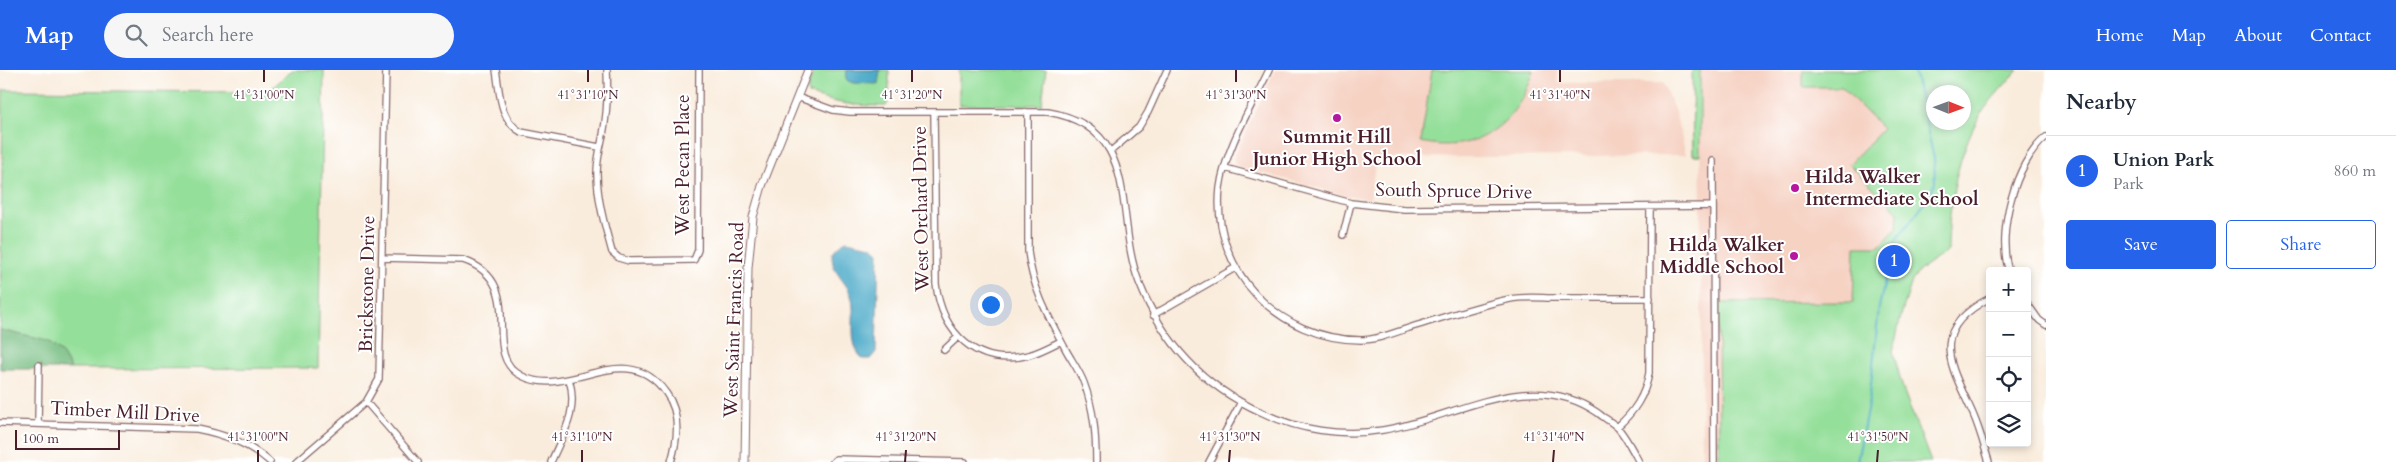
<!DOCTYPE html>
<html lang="en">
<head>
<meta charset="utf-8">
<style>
	:root { --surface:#fff; --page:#f6f6f7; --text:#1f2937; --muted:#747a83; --line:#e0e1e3; --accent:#2563eb }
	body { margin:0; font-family:Cardo,serif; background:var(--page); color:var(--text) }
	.controls { position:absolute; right:15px; bottom:15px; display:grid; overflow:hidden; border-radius:5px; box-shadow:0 2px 8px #0003 }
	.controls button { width:45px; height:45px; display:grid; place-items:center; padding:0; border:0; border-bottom:1px solid var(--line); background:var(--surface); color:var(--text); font:25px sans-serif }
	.compass { position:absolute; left:1926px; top:15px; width:45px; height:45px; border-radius:50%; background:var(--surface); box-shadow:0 2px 8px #0003; rotate:91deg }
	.scale { position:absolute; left:15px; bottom:12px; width:105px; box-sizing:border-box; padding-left:5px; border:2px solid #4a1f2b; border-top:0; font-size:14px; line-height:18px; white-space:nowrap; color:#4a1f2b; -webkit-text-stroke:4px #fff; paint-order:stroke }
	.you { position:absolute; left:990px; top:234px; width:18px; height:18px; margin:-12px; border:4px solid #fff; border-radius:50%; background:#1a73e8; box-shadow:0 0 0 8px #1a73e833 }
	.badge { display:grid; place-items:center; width:32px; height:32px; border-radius:50%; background:var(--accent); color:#fff; font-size:16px; font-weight:700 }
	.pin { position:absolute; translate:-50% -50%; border:2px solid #fff; box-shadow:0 1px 5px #0006 }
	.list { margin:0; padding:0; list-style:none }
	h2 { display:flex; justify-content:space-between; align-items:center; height:65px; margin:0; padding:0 20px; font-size:21px }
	h2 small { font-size:16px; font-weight:400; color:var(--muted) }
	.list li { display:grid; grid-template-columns:32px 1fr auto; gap:15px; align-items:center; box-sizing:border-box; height:70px; padding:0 20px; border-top:1px solid var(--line) }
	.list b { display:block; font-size:19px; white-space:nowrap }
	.list p { margin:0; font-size:16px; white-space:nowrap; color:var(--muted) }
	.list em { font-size:16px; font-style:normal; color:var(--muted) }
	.actions { display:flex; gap:10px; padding:15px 20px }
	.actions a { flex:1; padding:11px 0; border:1px solid var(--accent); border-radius:5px; text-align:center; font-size:18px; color:var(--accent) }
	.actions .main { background:var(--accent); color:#fff }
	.icon { flex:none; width:28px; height:28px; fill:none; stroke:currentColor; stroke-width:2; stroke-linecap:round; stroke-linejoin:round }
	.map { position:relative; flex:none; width:2046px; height:392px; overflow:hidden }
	header { display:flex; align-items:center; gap:30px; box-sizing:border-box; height:70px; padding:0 25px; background:var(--accent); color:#fff }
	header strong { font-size:24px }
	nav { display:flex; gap:28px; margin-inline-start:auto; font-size:18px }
	.search { width:350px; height:45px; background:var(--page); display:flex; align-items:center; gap:12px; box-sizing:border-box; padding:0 18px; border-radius:28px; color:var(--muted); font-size:19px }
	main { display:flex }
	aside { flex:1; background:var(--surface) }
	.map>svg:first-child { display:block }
	.built { fill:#f6d2c3 }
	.green { fill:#94df9a; stroke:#6f7f62; fill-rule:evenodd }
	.forest { fill:#77be82; stroke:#606e56 }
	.water { fill:#48a9c7; stroke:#496479 }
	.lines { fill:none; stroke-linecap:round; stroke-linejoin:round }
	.stream { stroke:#48a9c7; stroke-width:2 }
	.minor-casing { stroke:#876769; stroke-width:8 }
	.tertiary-casing { stroke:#876769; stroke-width:9 }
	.minor { stroke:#fff; stroke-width:5.5 }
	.tertiary { stroke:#fff; stroke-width:7 }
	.ticks { fill:none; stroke:#4a1f2b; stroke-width:2 }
	.poi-dot { fill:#b5179e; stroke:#fff; stroke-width:2 }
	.labels { text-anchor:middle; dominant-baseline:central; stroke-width:4; stroke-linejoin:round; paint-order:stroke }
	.poi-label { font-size:19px; font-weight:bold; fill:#4a1f2b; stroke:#fff }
	.street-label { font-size:19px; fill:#4a1f2b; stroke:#fff }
	.ticks-label { font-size:12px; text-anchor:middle; fill:#4a1f2b; stroke:#fff; stroke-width:4; stroke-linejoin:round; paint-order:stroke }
</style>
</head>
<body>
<header>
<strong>Map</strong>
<div class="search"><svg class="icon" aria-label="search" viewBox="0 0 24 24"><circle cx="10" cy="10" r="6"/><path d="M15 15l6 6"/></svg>Search here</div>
<nav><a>Home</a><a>Map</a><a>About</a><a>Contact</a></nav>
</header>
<main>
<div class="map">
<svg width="2046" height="392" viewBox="0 0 2046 392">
	<rect width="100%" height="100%" fill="#fff"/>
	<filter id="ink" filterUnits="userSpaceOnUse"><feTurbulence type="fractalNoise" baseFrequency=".02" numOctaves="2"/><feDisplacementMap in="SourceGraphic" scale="10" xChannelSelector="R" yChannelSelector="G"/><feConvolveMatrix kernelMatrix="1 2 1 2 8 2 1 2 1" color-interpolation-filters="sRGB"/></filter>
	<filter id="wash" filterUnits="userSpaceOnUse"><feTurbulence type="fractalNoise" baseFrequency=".0096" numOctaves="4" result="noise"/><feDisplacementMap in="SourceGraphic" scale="20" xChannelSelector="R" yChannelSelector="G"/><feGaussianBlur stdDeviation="1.12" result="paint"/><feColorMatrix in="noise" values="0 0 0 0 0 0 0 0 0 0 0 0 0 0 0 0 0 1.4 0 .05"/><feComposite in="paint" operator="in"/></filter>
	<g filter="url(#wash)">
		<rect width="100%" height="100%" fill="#f9ecdc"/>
		<path class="built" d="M 1275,0 L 1557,0 L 1558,13 L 1663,13 L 1675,42 L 1686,85 L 1376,88 L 1370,129 L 1348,126 L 1239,97 L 1234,93 L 1234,87 Z
			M 1700,0 L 1906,0 L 1926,90 L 1852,392 L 1702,392 Z"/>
		<path class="green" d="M 292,0 L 324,0 L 318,298 L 71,299 L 61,282 L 47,271 L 0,260 L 3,20 L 251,22 L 270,20 Z
			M 815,0 L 889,0 L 889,30 L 886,36 C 854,36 838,34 808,24 L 808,17 Z
			M 959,0 L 1046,0 L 1042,35 L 959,35 Z
			M 1432,0 L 1534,0 C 1518,53 1478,85 1421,72 Z
			M 1692,0 L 1700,0 L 1700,85 L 1693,85 Z
			M 1803,0 L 2018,0 C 2007,13 1993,26 1983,41 C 1958,78 1948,137 1948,181 L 1919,201 L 1912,211 L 1902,242 L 1893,281 L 1903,319 L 1931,392 L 1719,392 L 1718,233 L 1853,232 L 1855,177 L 1879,177 L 1897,158 L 1898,142 L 1849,94 L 1883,59 L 1842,17 L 1803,17 ZM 1934,22 L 1964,22 L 1964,52 L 1934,52 Z"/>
		<path class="forest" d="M 0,260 L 47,271 L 61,282 L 71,299 L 0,299 Z"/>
		<path class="water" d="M 847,0 L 880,0 L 878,14 L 853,13 L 846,10 Z
			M 847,171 L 872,176 L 879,182 L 876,282 L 870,289 L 863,289 C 847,274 856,250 852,229 C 849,213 832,204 832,187 C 832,180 841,173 847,171 Z"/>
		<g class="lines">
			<path class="stream" d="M 1857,392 L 1870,324 L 1879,237 L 1891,185 L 1895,172 L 1930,125 L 1935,113 L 1934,89 L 1914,0"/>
		</g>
	</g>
	<g filter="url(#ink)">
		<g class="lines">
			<g class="minor-casing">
				<path id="minor" d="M 496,0 C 500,23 499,49 521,62 L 599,77
					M 607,0 C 608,21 607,44 603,65 C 600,78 597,89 597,103 C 597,129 605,157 612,182 L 619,188 L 629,191 L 694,190 L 698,180 L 699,0
					M 1269,0 C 1252,36 1225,79 1220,118 C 1211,201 1279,270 1361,270 C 1378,270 1396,262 1412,257 C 1445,247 1477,236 1510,229 C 1525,226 1541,228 1556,228 C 1587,228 1619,228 1650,228
					M 797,27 L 833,40 L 850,42 L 1048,42 C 1144,58 1113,147 1139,212 C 1162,271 1203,316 1261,342 C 1298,360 1342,367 1383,360 C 1454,349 1529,295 1598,343 C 1604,348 1612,352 1618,358 C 1626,367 1633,381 1639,392
					M 934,42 L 936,214 C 942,263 977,298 1029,285 C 1040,282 1051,276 1061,271
					M 1028,42 L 1028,181 C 1032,218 1049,248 1066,280 C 1072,291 1080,302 1084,313 C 1094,340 1096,364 1096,392
					M 1111,81 L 1139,57 L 1148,42 L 1167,0
					M 1713,91 L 1714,392
					M 1225,98 L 1351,133 L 1404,139 L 1713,136
					M 1343,165 L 1351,133
					M 383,188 L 463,190 C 531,213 477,284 522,306 C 569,330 626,266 666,323 C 681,343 678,369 671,392
					M 2009,201 C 1996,164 2015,92 2046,67
					M 2027,233 L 2039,250 L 2046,255
					M 1153,245 L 1235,198
					M 944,280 L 957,268
					M 366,332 L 418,392
					M 0,353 L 197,359 C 223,364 250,374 270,392
					M 38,353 L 39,295
					M 1617,357 C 1634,342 1645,326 1649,303 L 1650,137
					M 296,392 L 366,332 L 379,309 L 386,0
					M 551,392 C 563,364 579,341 569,309
					M 833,392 L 836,389 L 965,392
					M 1209,392 L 1241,332
					M 1989,392 C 1984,376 1980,360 1973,344 C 1951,295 1926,261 1990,228"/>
			</g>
			<g class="tertiary-casing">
				<path id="tertiary" d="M 745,392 L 748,198 L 753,147 L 762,116 L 808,0"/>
			</g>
			<use href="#minor" class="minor"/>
			<use href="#tertiary" class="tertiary"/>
		</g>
	</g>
	<path class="ticks" d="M 264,12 L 264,0M 588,12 L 588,0M 912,12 L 912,0M 1236,12 L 1236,0M 1560,12 L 1560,0M 258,392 L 258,380M 582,392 L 582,380M 905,392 L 906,380M 1229,392 L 1230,380M 1553,392 L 1554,380M 1877,392 L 1878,380"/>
	<g class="poi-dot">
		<circle cx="1337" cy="48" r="5"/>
		<circle cx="1795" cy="118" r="5"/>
		<circle cx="1794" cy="186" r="5"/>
	</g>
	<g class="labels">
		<g class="poi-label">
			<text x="1337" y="67">Summit Hill<tspan x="1337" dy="22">Junior High School</tspan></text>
			<text x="1805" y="107" text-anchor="start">Hilda Walker<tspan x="1805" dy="22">Intermediate School</tspan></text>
			<text x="1784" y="175" text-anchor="end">Hilda Walker<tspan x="1784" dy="22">Middle School</tspan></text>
		</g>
		<g class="street-label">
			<text transform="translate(683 95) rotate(-90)">West Pecan Place</text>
			<text transform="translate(1454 121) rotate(1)">South Spruce Drive</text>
			<text transform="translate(921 139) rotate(-91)">West Orchard Drive</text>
			<text transform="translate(367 214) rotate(-89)">Brickstone Drive</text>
			<text transform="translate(734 250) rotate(-88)">West Saint Francis Road</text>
			<text transform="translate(125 342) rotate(3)">Timber Mill Drive</text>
		</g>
	</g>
	<g class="ticks-label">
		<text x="264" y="29">41°31'00"N</text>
		<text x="588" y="29">41°31'10"N</text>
		<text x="912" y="29">41°31'20"N</text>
		<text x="1236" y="29">41°31'30"N</text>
		<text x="1560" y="29">41°31'40"N</text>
		<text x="258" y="371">41°31'00"N</text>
		<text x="582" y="371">41°31'10"N</text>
		<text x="906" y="371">41°31'20"N</text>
		<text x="1230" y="371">41°31'30"N</text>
		<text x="1554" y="371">41°31'40"N</text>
		<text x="1878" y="371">41°31'50"N</text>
	</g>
</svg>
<div class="controls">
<button>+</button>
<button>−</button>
<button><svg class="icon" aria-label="locate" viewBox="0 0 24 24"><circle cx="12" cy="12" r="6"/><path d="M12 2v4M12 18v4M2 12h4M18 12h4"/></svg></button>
<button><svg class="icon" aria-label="layers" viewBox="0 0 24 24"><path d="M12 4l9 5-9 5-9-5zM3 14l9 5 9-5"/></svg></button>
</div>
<svg class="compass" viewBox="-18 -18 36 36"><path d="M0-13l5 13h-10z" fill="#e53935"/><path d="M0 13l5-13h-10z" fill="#747a83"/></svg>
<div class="scale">100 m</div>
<div class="you"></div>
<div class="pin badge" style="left:1894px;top:191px">1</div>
</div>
<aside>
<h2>Nearby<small></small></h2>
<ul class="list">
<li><span class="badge">1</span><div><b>Union Park</b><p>Park</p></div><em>860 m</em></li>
</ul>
<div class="actions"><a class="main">Save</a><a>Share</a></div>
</aside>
</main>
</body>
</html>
